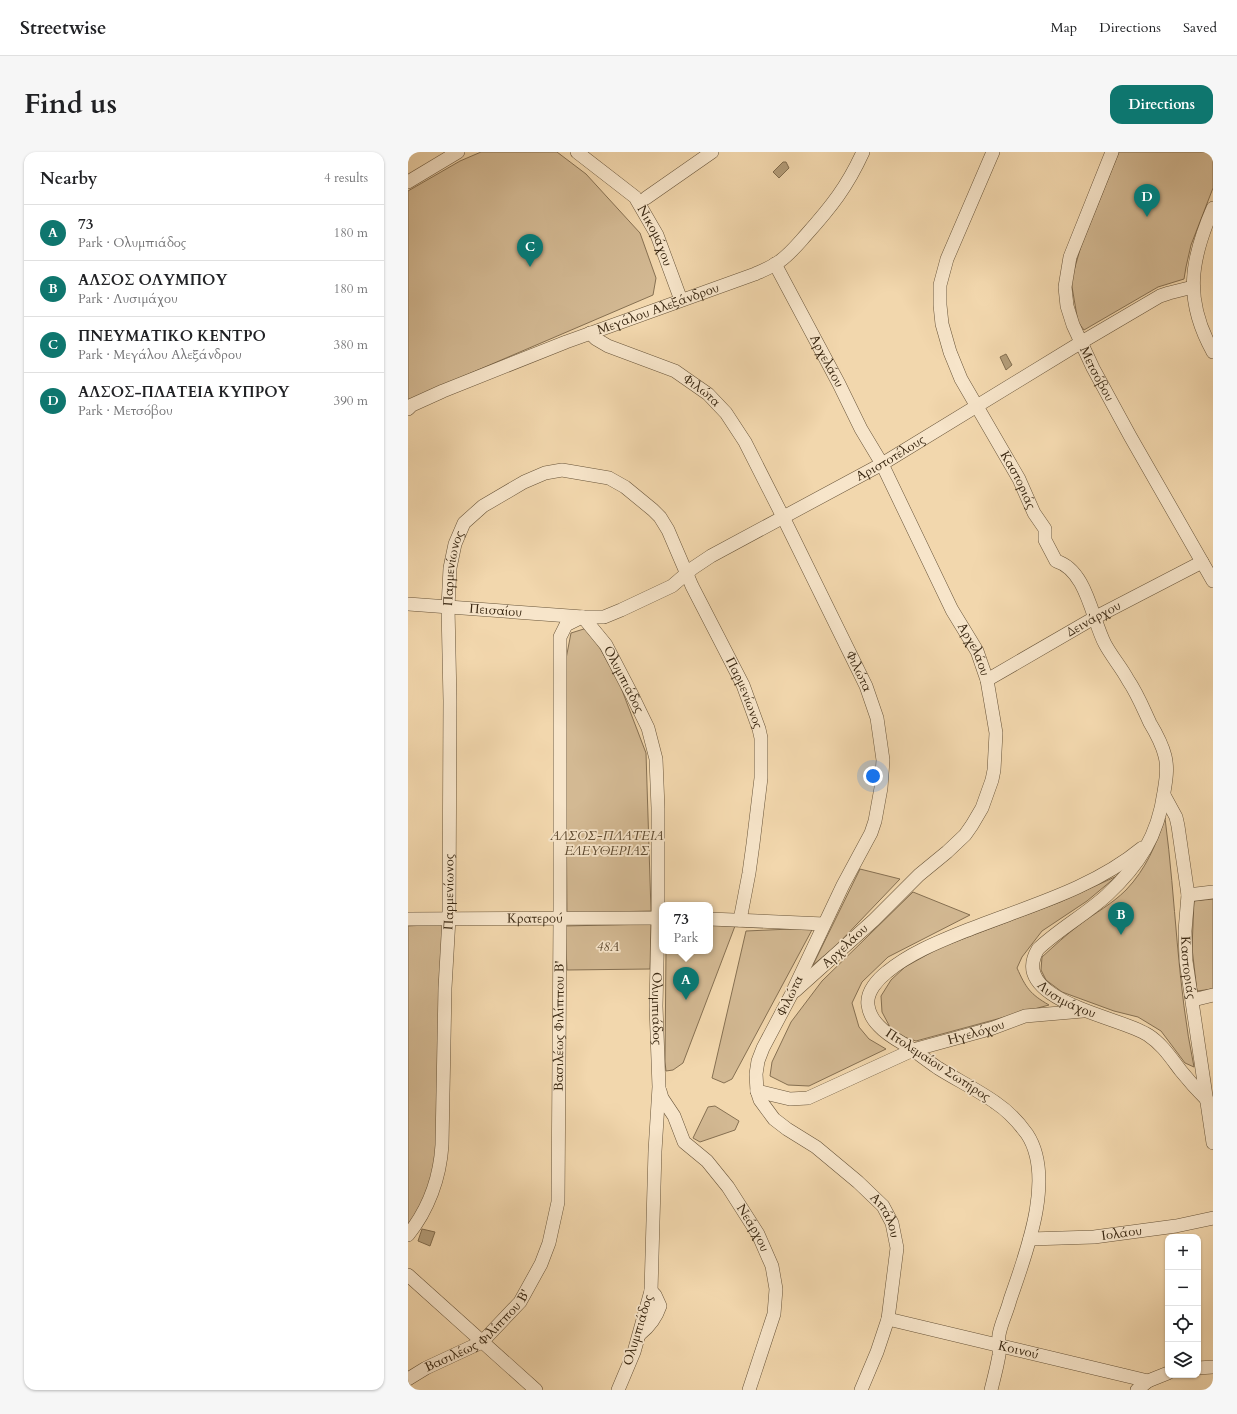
<!DOCTYPE html>
<html lang="en">
<head>
<meta charset="utf-8">
<style>
	:root { --surface:#fff; --page:#f6f6f6; --text:#202124; --muted:#757577; --line:#e0e0e0; --accent:#0f766e }
	body { margin:0; font-family:Cardo,serif; background:var(--page); color:var(--text) }
	.controls { position:absolute; right:12px; bottom:12px; display:grid; overflow:hidden; border-radius:8px; box-shadow:0 1px 3px #0004 }
	.controls button { width:36px; height:36px; display:grid; place-items:center; padding:0; border:0; border-bottom:1px solid var(--line); background:var(--surface); color:var(--text); font:20px sans-serif }
	.you { position:absolute; left:465px; top:624px; width:14px; height:14px; margin:-10px; border:3px solid #fff; border-radius:50%; background:#1a73e8; box-shadow:0 0 0 6px #1a73e833 }
	.badge { display:grid; place-items:center; width:26px; height:26px; border-radius:50%; background:var(--accent); color:#fff; font-size:13px; font-weight:700 }
	.pin { position:absolute; translate:-50% -33px; filter:drop-shadow(0 1px 2px #0008) }
	.pin::after { content:''; position:absolute; top:21px; width:14px; height:12px; background:inherit; clip-path:polygon(0 0,100% 0,50% 100%) }
	.popup { position:absolute; left:251px; top:750px; width:54px; height:52px; box-sizing:border-box; display:grid; place-content:center; border-radius:8px; background:var(--surface); filter:drop-shadow(0 1px 3px #0005); font-size:13px; white-space:nowrap; color:var(--muted) }
	.popup b { font-size:15px; color:var(--text) }
	.popup::after { content:''; position:absolute; left:50%; top:100%; margin-left:-8px; border:8px solid transparent; border-top-color:var(--surface) }
	.list { margin:0; padding:0; list-style:none }
	h2 { display:flex; justify-content:space-between; align-items:center; height:52px; margin:0; padding:0 16px; font-size:17px }
	h2 small { font-size:13px; font-weight:400; color:var(--muted) }
	.list li { display:grid; grid-template-columns:26px 1fr auto; gap:12px; align-items:center; box-sizing:border-box; height:56px; padding:0 16px; border-top:1px solid var(--line) }
	.list b { display:block; font-size:15px; white-space:nowrap }
	.list p { margin:0; font-size:13px; white-space:nowrap; color:var(--muted) }
	.list em { font-size:13px; font-style:normal; color:var(--muted) }
	.icon { flex:none; width:22px; height:22px; fill:none; stroke:currentColor; stroke-width:2; stroke-linecap:round; stroke-linejoin:round }
	.map { position:relative; flex:none; width:805px; height:1238px; overflow:hidden; border-radius:12px }
	header { display:flex; align-items:center; gap:24px; box-sizing:border-box; height:56px; padding:0 20px; background:var(--surface); border-bottom:1px solid var(--line) }
	header strong { font-size:19px }
	nav { display:flex; gap:22px; margin-inline-start:auto; font-size:14px }
	.intro { display:flex; align-items:center; justify-content:space-between; box-sizing:border-box; height:96px; padding:0 24px }
	h1 { margin:0; font-size:28px }
	.button { padding:10px 18px; border-radius:12px; background:var(--accent); color:#fff; font-size:14px; font-weight:700 }
	main { display:flex; gap:24px; padding:0 24px }
	aside { flex:1; background:var(--surface); border-radius:12px; box-shadow:0 1px 3px #0004 }
	.map>svg:first-child { display:block }
	.green { fill:#d3b993; stroke:#867052 }
	.water { fill:#b39c78; stroke:#836e4f }
	.lines { fill:none; stroke-linecap:round; stroke-linejoin:round }
	.minor-casing { stroke:#685439; stroke-width:14 }
	.minor { stroke:#f7e5ca; stroke-width:13 }
	.labels { text-anchor:middle; dominant-baseline:central; stroke-width:3.5; stroke-linejoin:round; paint-order:stroke }
	.street-label { font-size:13px; fill:#3a2812; stroke:#f7e5ca }
	.park-label { font-size:13px; font-style:italic; fill:#604c32; stroke:#f7e5ca }
</style>
</head>
<body>
<header>
<strong>Streetwise</strong>
<nav><a>Map</a><a>Directions</a><a>Saved</a></nav>
</header>
<div class="intro"><h1>Find us</h1><a class="button">Directions</a></div>
<main>
<aside>
<h2>Nearby<small>4 results</small></h2>
<ul class="list">
<li><span class="badge">A</span><div><b>73</b><p>Park · Ολυμπιάδος</p></div><em>180 m</em></li>
<li><span class="badge">B</span><div><b>ΑΛΣΟΣ ΟΛΥΜΠΟΥ</b><p>Park · Λυσιμάχου</p></div><em>180 m</em></li>
<li><span class="badge">C</span><div><b>ΠΝΕΥΜΑΤΙΚΟ ΚΕΝΤΡΟ</b><p>Park · Μεγάλου Αλεξάνδρου</p></div><em>380 m</em></li>
<li><span class="badge">D</span><div><b>ΑΛΣΟΣ-ΠΛΑΤΕΙΑ ΚΥΠΡΟΥ</b><p>Park · Μετσόβου</p></div><em>390 m</em></li>
</ul>
</aside>
<div class="map">
<svg width="805" height="1238" viewBox="0 0 805 1238">
	<rect width="100%" height="100%" fill="#f2d7ad"/>
	<filter id="stains"><feTurbulence type="fractalNoise" baseFrequency=".005" numOctaves="4"/><feColorMatrix values="0 0 0 0 .2 0 0 0 0 .09 0 0 0 0 .02 0 0 0 .5 -.17"/></filter>
	<radialGradient id="worn" r=".72"><stop offset=".6" stop-color="#630" stop-opacity="0"/><stop offset="1" stop-color="#630" stop-opacity=".3"/></radialGradient>
	<path class="green" d="M 73,0 L 149,0 L 178,22 L 232,81 L 248,126 L 245,143 L 0,248 L 0,39 L 52,9 Z
		M 711,0 L 805,0 L 805,36 L 783,93 L 778,115 L 776,127 L 750,135 L 676,178 L 670,170 L 663,129 L 673,94 Z
		M 179,476 L 193,498 L 212,533 L 238,601 L 243,759 L 159,761 L 157,512 L 163,481 Z
		M 757,666 C 768,749 769,833 786,915 L 777,911 L 753,879 L 730,865 L 706,859 L 654,840 L 638,828 L 633,818 L 634,805 C 646,794 658,783 671,773 C 687,761 704,752 718,738 C 738,717 748,693 757,666 Z
		M 452,717 L 492,727 L 428,794 L 405,813 Z
		M 709,724 L 679,749 L 634,779 L 614,805 L 609,816 C 618,836 622,842 641,853 L 508,889 L 496,885 L 483,877 L 474,860 L 473,844 L 483,828 L 497,815 L 531,796 L 652,750 Z
		M 505,740 L 562,763 L 480,805 L 454,830 L 444,851 L 451,875 L 461,887 L 478,897 L 401,934 L 380,933 L 362,924 L 364,910 L 383,870 L 414,829 Z
		M 805,747 L 805,837 L 789,839 L 784,796 L 786,749 Z
		M 35,772 L 30,995 L 24,1023 L 13,1057 L 0,1077 L 0,774 Z
		M 243,772 L 242,817 L 159,818 L 157,774 Z
		M 302,773 L 327,774 L 275,911 L 265,918 L 258,919 L 257,910 L 258,799 L 302,799 Z
		M 405,776 L 324,927 L 316,931 L 304,926 L 338,779 Z
		M 307,954 L 331,969 L 327,978 L 292,990 L 285,986 L 300,955 Z"/>
	<path class="water" d="M 375,10 L 378,10 L 381,16 L 371,26 L 365,20 Z
		M 598,202 L 604,213 L 598,218 L 592,205 Z
		M 14,1077 L 27,1080 L 22,1094 L 10,1089 Z"/>
	<g class="lines">
		<g class="minor-casing">
			<g id="minor">
				<path id="s1" d="M 169,0 L 227,45 L 249,83 L 273,148"/>
				<path id="s2" d="M 585,0 L 539,107 L 532,133 L 532,153 L 534,172 L 542,200 L 553,227 L 611,327 L 626,361 L 637,377 L 637,388 L 648,409 C 679,418 684,468 697,492 C 704,505 713,515 720,528 C 729,541 735,556 742,571 C 748,581 754,592 757,604 C 760,616 758,628 756,640 C 750,684 731,713 699,743 C 677,763 651,777 630,797 C 599,849 714,865 740,883 C 754,892 763,906 773,919 C 781,929 790,939 799,948"/>
				<path id="s3" d="M 704,0 L 662,105 L 657,135 L 659,154 L 665,173 L 685,216 L 722,284 L 805,429"/>
				<path d="M 0,30 L 50,0"/>
				<path d="M 238,46 L 304,0"/>
				<path d="M 805,56 C 782,109 776,148 805,200"/>
				<path id="s4" d="M 367,112 L 431,232 L 453,277 L 474,312 L 544,458 L 569,499 L 579,528 L 588,581 L 586,618 L 584,628 L 574,656 L 564,673 L 557,683 L 539,700 L 511,723 L 466,768 L 387,839"/>
				<path id="s5" d="M 182,181 L 188,187 L 200,194 L 267,219 L 300,242 L 318,261 L 337,290 L 375,365 L 458,534 L 469,566 L 475,608 L 473,636 L 467,669 L 463,681 L 435,733 L 383,843 L 355,896 L 350,909 L 348,922 L 349,939 L 352,948 L 366,967 L 379,977 L 408,995 L 450,1030 L 475,1054 L 484,1071 L 489,1096 L 480,1167 L 469,1200 L 453,1238"/>
				<path id="s6" d="M 0,257 L 4,253 L 35,239 L 158,190 L 347,122 C 356,118 364,115 372,109 C 382,102 390,92 398,83 C 423,55 439,35 455,0"/>
				<path id="s7" d="M 0,452 L 175,465 L 196,465 L 213,458 L 264,434 L 285,416 L 303,404 L 474,312 L 672,191 L 752,144 L 761,141 L 785,135"/>
				<path id="s8" d="M 175,465 L 198,493 L 224,543 L 240,576 L 248,607 L 250,656 L 250,766 L 248,854 L 251,935 L 247,999 L 243,1139 L 226,1200 L 210,1238"/>
				<path id="s9" d="M 579,528 L 686,466 L 794,410"/>
				<path id="s10" d="M 756,643 L 768,665 L 770,674 L 780,743 L 777,779 L 778,809 L 805,991"/>
				<path d="M 780,743 L 805,740"/>
				<path id="s11" d="M 0,767 L 254,766"/>
				<path d="M 302,767 L 416,772"/>
				<path d="M 785,848 L 805,843"/>
				<path id="s12" d="M 252,939 L 254,946 L 266,964 L 276,990 L 299,1009 L 320,1035 L 350,1082 L 364,1114 L 368,1137 L 366,1162 L 341,1238"/>
				<path id="s13" d="M 349,939 L 382,947 L 400,946 L 505,898 L 585,876 L 617,864 L 675,859"/>
				<path id="s14" d="M 0,1083 C 20,1058 32,1026 34,993 L 37,836 L 41,766 L 42,549 L 40,455 L 42,416 L 47,392 L 56,371 L 75,354 L 116,330 L 137,321 L 154,318 L 201,326 L 217,335 L 245,358 L 252,365 L 260,378 L 284,434 L 335,533 L 351,577 L 353,586 L 353,626 L 345,692 L 341,721 L 332,768"/>
				<path id="s15" d="M 622,1087 L 686,1085 L 768,1074 L 805,1066"/>
				<path d="M 0,1123 L 128,1238"/>
				<path id="s16" d="M 480,1167 L 740,1229"/>
				<path d="M 232,1182 C 242,1174 248,1166 252,1154 L 247,1143 L 243,1139"/>
				<path d="M 790,1216 L 805,1215"/>
				<path id="s17" d="M 0,1227 L 18,1216 L 74,1190 L 112,1150 L 133,1112 L 141,1091 L 150,1050 L 152,767 L 152,485 L 158,473 L 174,465"/>
				<path d="M 583,1238 C 586,1226 589,1215 591,1203 C 592,1196 590,1189 591,1183 C 593,1171 599,1160 602,1148 C 617,1104 648,1026 619,982 C 611,971 600,959 588,951 C 570,938 549,928 530,916 C 521,910 512,903 504,897 C 493,890 480,884 471,874 C 466,869 461,861 460,853 C 458,840 470,827 479,820 C 502,801 530,790 557,779 C 617,755 683,738 734,696"/>
				<path d="M 729,1238 L 740,1229 L 760,1221"/>
			</g>
		</g>
		<use href="#minor" class="minor"/>
	</g>
	<g class="labels">
		<g class="street-label">
			<text stroke="none"><textPath href="#s1" startOffset="117">Νικομάχου</textPath></text>
			<text stroke="none"><textPath href="#s6" startOffset="270">Μεγάλου Αλεξάνδρου</textPath></text>
			<text stroke="none"><textPath href="#s4" startOffset="110">Αρχελάου</textPath></text>
			<text stroke="none"><textPath href="#s3" startOffset="237">Μετσόβου</textPath></text>
			<text stroke="none"><textPath href="#s5" startOffset="127">Φιλώτα</textPath></text>
			<text stroke="none"><textPath href="#s7" startOffset="525">Αριστοτέλους</textPath></text>
			<text stroke="none"><textPath href="#s2" startOffset="357">Καστοριάς</textPath></text>
			<text stroke="none"><textPath href="#s14" startOffset="675">Παρμενίωνος</textPath></text>
			<text stroke="none"><textPath href="#s7" startOffset="88">Πεισαίου</textPath></text>
			<text stroke="none"><textPath href="#s9" startOffset="123">Δεινάρχου</textPath></text>
			<text stroke="none"><textPath href="#s4" startOffset="434">Αρχελάου</textPath></text>
			<text stroke="none"><textPath href="#s5" startOffset="451">Φιλώτα</textPath></text>
			<text stroke="none"><textPath href="#s8" startOffset="75">Ολυμπιάδος</textPath></text>
			<text stroke="none"><textPath href="#s14" startOffset="1143">Παρμενίωνος</textPath></text>
			<text stroke="none"><textPath href="#s14" startOffset="351">Παρμενίωνος</textPath></text>
			<text stroke="none"><textPath href="#s11" startOffset="127">Κρατερού</textPath></text>
			<text transform="translate(437 794) rotate(-43)">Αρχελάου</text>
			<text stroke="none"><textPath href="#s10" startOffset="177">Καστοριάς</textPath></text>
			<text transform="translate(382 844) rotate(-64)">Φιλώτα</text>
			<text stroke="none"><textPath href="#s2" startOffset="988">Λυσιμάχου</textPath></text>
			<text stroke="none"><textPath href="#s8" startOffset="411">Ολυμπιάδος</textPath></text>
			<text stroke="none"><textPath href="#s17" startOffset="422">Βασιλέως Φιλίππου Β'</textPath></text>
			<text stroke="none"><textPath href="#s13" startOffset="233">Ηγελόχου</textPath></text>
			<text transform="translate(530 913) rotate(33)">Πτολεμαίου Σωτήρος</text>
			<text stroke="none"><textPath href="#s5" startOffset="1085">Αττάλου</textPath></text>
			<text stroke="none"><textPath href="#s12" startOffset="168">Νεάρχου</textPath></text>
			<text stroke="none"><textPath href="#s15" startOffset="92">Ιολάου</textPath></text>
			<text stroke="none"><textPath href="#s17" startOffset="86">Βασιλέως Φιλίππου Β'</textPath></text>
			<text transform="translate(230 1178) rotate(-73)">Ολυμπιάδος</text>
			<text stroke="none"><textPath href="#s16" startOffset="134">Κοινού</textPath></text>
		</g>
		<g class="park-label">
			<text x="199" y="684">ΑΛΣΟΣ-ΠΛΑΤΕΙΑ<tspan x="199" dy="15">ΕΛΕΥΘΕΡΙΑΣ</tspan></text>
			<text x="200" y="795">48Α</text>
		</g>
	</g>
	<rect width="100%" height="100%" filter="url(#stains)"/>
	<rect width="100%" height="100%" fill="url(#worn)"/>
</svg>
<div class="controls">
<button>+</button>
<button>−</button>
<button><svg class="icon" aria-label="locate" viewBox="0 0 24 24"><circle cx="12" cy="12" r="6"/><path d="M12 2v4M12 18v4M2 12h4M18 12h4"/></svg></button>
<button><svg class="icon" aria-label="layers" viewBox="0 0 24 24"><path d="M12 4l9 5-9 5-9-5zM3 14l9 5 9-5"/></svg></button>
</div>
<div class="you"></div>
<div class="pin badge" style="left:278px;top:848px">A</div>
<div class="popup"><b>73</b>Park</div>
<div class="pin badge" style="left:713px;top:783px">B</div>
<div class="pin badge" style="left:122px;top:115px">C</div>
<div class="pin badge" style="left:739px;top:65px">D</div>
</div>
</main>
</body>
</html>
